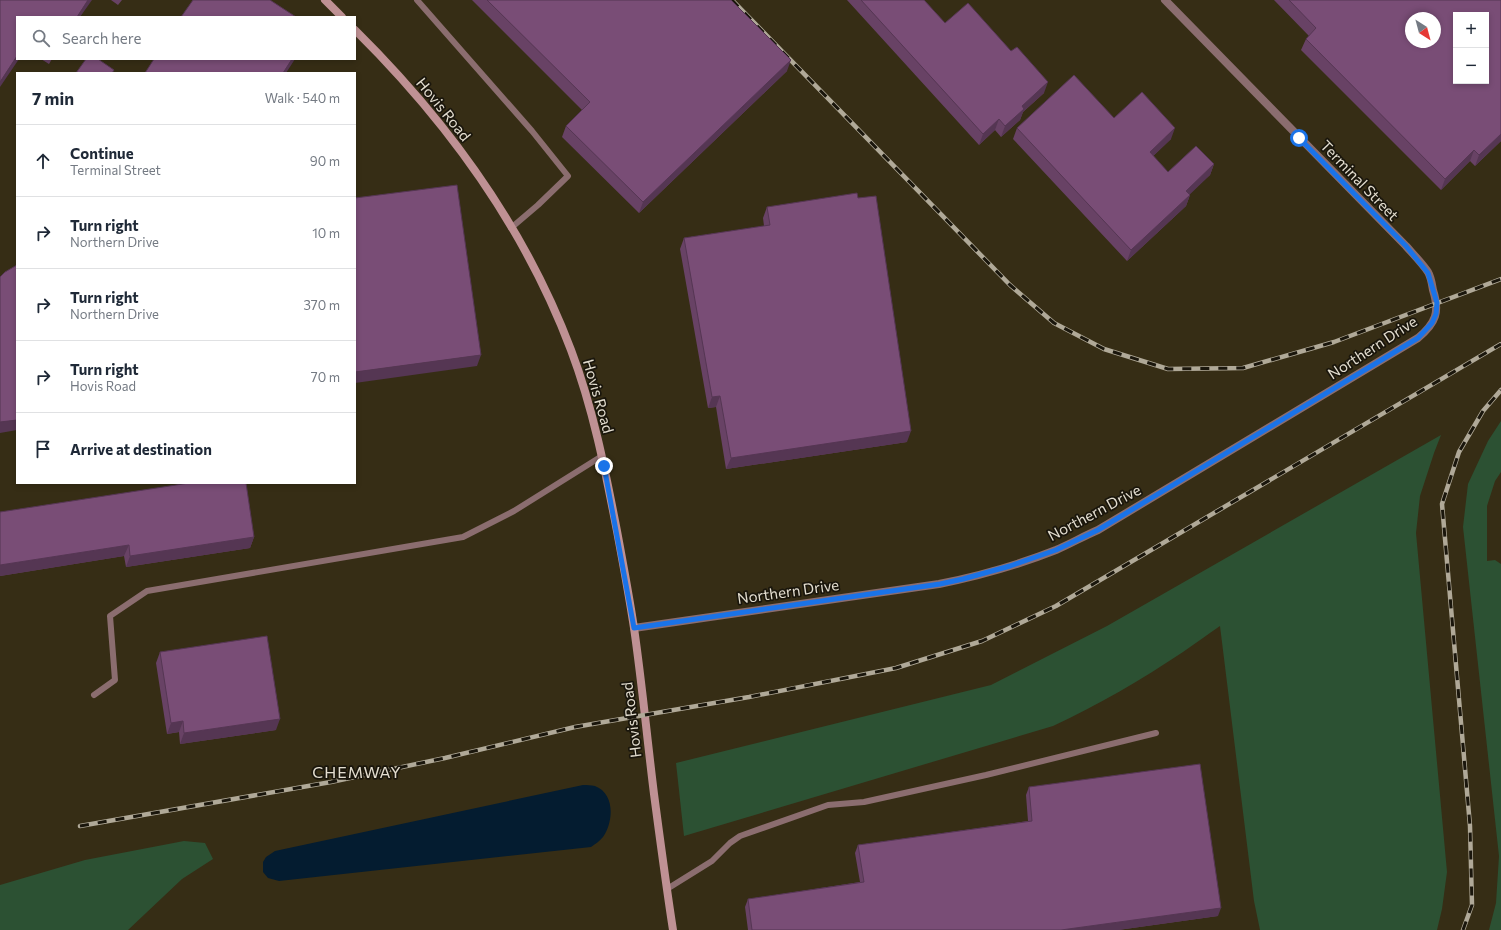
<!DOCTYPE html>
<html lang="en">
<head>
<meta charset="utf-8">
<style>
	:root { --surface:#fff; --page:#f2f2f3; --text:#1f2937; --muted:#747a83; --line:#e0e1e3 }
	body { margin:0; font-family:Commissioner,sans-serif; background:var(--page); color:var(--text) }
	.controls { position:absolute; right:12px; top:12px; display:grid; overflow:hidden; border-radius:0px; box-shadow:0 2px 6px #0003 }
	.controls button { width:36px; height:36px; display:grid; place-items:center; padding:0; border:0; border-bottom:1px solid var(--line); background:var(--surface); color:var(--text); font:20px sans-serif }
	.compass { position:absolute; left:1405px; top:12px; width:36px; height:36px; border-radius:50%; background:var(--surface); box-shadow:0 2px 6px #0003; rotate:144deg }
	.stop { position:absolute; width:12px; height:12px; margin:-9px; border:3px solid #1a73e8; border-radius:50%; background:#fff }
	.stop.end { background:#1a73e8; border-color:#fff; box-shadow:0 1px 4px #0008 }
	.list { margin:0; padding:0; list-style:none }
	h2 { display:flex; justify-content:space-between; align-items:center; height:52px; margin:0; padding:0 16px; font-size:17px }
	h2 small { font-size:13px; font-weight:400; color:var(--muted) }
	.list li { display:grid; grid-template-columns:26px 1fr auto; gap:12px; align-items:center; box-sizing:border-box; height:72px; padding:0 16px; border-top:1px solid var(--line) }
	.list b { display:block; font-size:15px; white-space:nowrap }
	.list p { margin:0; font-size:13px; white-space:nowrap; color:var(--muted) }
	.list em { font-size:13px; font-style:normal; color:var(--muted) }
	.icon { flex:none; width:22px; height:22px; fill:none; stroke:currentColor; stroke-width:2; stroke-linecap:round; stroke-linejoin:round }
	.map { position:relative; flex:none; width:1501px; height:930px; overflow:hidden }
	.search { position:absolute; background:var(--surface); box-shadow:0 2px 6px #0003; left:16px; top:16px; width:340px; height:44px; display:flex; align-items:center; gap:10px; box-sizing:border-box; padding:0 14px; border-radius:0px; color:var(--muted); font-size:15px }
	.panel { position:absolute; background:var(--surface); box-shadow:0 2px 6px #0003; left:16px; top:72px; width:340px; height:412px; border-radius:0px }
	.map>svg:first-child { display:block }
	.green { fill:#2c5133 }
	.water { fill:#041c30 }
	.lines { fill:none; stroke-linecap:round; stroke-linejoin:round }
	.lane { stroke:#8b6d6f; stroke-width:6 }
	.street { stroke:#8b6d6f; stroke-width:8 }
	.secondary { stroke:#bf9194; stroke-width:8 }
	.rail-casing { stroke:#b0a998; stroke-width:4.5 }
	.rail { stroke:#1a160c; stroke-width:3; stroke-dasharray:9; stroke-linecap:butt }
	.wall { fill:#684265 }
	.shaded-wall { fill:#553653 }
	.building { fill:#794d76; stroke:#553653; fill-rule:evenodd }
	.route { stroke:#1a73e8; stroke-width:5 }
	.labels { text-anchor:middle; dominant-baseline:central; stroke-width:3.5; stroke-linejoin:round; paint-order:stroke }
	.street-label { font-size:15px; fill:#e3ddcf; stroke:#1a160c }
	.neighbourhood-label { font-size:16px; letter-spacing:1px; fill:#e3ddcf; stroke:#1a160c }
</style>
</head>
<body>
<div class="map">
<svg width="1501" height="930" viewBox="0 0 1501 930">
	<rect width="100%" height="100%" fill="#362d15"/>
	<path class="green" d="M 1501,421 L 1501,472 L 1495,481 L 1487,506 L 1487,561 L 1495,560 L 1501,564 L 1501,930 L 1489,930 L 1496,903 L 1499,856 L 1463,527 L 1468,484 L 1488,441 Z
		M 1441,435 L 1434,453 L 1420,496 L 1416,533 L 1447,872 L 1442,909 L 1437,930 L 1260,930 L 1254,901 L 1220,626 C 1208,634 1196,643 1183,652 C 1141,680 1098,705 1053,726 L 684,836 L 676,763 L 991,685 L 1107,626 Z
		M 184,841 L 205,843 L 213,859 L 182,879 L 128,930 L 0,930 L 0,885 L 85,860 Z"/>
	<path class="water" d="M 583,785 C 587,785 591,785 595,786 C 616,794 613,823 603,837 C 600,841 595,844 591,847 L 279,881 L 268,878 L 263,872 L 263,862 L 266,857 L 275,851 Z"/>
	<g class="lines">
		<path class="lane" d="M 417,0 L 532,131 L 568,176 L 538,205 L 511,228
			M 94,695 L 115,680 L 110,616 L 147,591 L 463,537 L 514,511 L 602,456
			M 667,889 L 712,861 L 730,843 L 740,836 L 828,805 L 864,802 L 986,775 L 1156,733"/>
		<path class="street" d="M 634,628 L 939,584 C 979,576 1018,565 1056,550 C 1070,544 1084,536 1098,530 L 1418,338 C 1436,323 1440,312 1433,290 C 1432,284 1431,277 1428,272 C 1422,263 1413,254 1406,246 L 1165,0"/>
		<path class="secondary" d="M 325,0 L 342,17
			M 355,30 C 447,121 525,228 571,350 C 593,408 605,469 617,531 C 623,563 629,595 634,628 C 642,683 647,738 654,794 C 660,839 666,885 673,930"/>
		<g class="rail-casing">
			<path id="rail" d="M 732,0 L 1010,285 L 1054,323 L 1104,349 L 1168,369 L 1243,368 L 1334,342 L 1501,279
				M 80,826 L 331,782 L 445,758 L 575,727 L 749,697 L 896,668 L 982,641 L 1056,606 L 1501,344
				M 1463,930 L 1472,905 L 1470,826 L 1442,504 L 1459,452 L 1483,411 L 1501,390"/>
		</g>
		<use href="#rail" class="rail"/>
	</g>
	<path class="wall" d="M 111,0 L 122,0 L 118,5 Z
		M 472,0 L 731,0 L 787,71 L 639,213 L 562,137 L 566,126 L 582,110 Z
		M 847,0 L 924,0 L 945,23 L 1044,93 L 1023,112 L 1020,120 L 1001,137 L 995,130 L 979,145 Z
		M 1274,0 L 1501,0 L 1501,141 L 1475,166 L 1470,161 L 1441,190 L 1301,50 L 1306,39 L 1309,36 Z
		M 41,59 L 52,59 L 49,64 Z
		M 1114,118 L 1171,139 L 1153,156 L 1168,172 L 1214,164 L 1210,175 L 1189,194 L 1190,195 L 1186,206 L 1127,261 L 1013,139 L 1017,128 Z
		M 767,207 L 907,442 L 726,469 L 716,407 L 708,408 L 680,249 L 684,238 L 764,226 L 763,218 Z
		M 0,512 L 254,537 L 250,548 L 126,567 L 124,556 L 0,576 Z
		M 160,652 L 276,730 L 180,744 L 179,732 L 167,734 L 156,663 Z
		M 1029,787 L 1218,916 L 1118,930 L 748,930 L 745,907 L 748,899 L 860,882 L 855,853 L 858,845 L 1028,821 L 1026,795 Z"/>
	<path class="shaded-wall" d="M 88,0 L 92,0 L 80,17 L 77,17 Z
		M 17,56 L 17,59 L 19,59 L 0,87 L 0,82 Z
		M 292,59 L 295,59 L 286,73 L 283,73 Z
		M 791,60 L 787,71 L 639,213 L 643,202 Z
		M 1048,82 L 1044,93 L 1023,112 L 1020,120 L 1001,137 L 1005,126 L 1022,106 Z
		M 999,119 L 995,130 L 979,145 L 983,134 Z
		M 1175,128 L 1171,139 L 1146,163 L 1150,152 Z
		M 1501,134 L 1501,141 L 1475,166 L 1479,155 Z
		M 1474,150 L 1470,161 L 1441,190 L 1445,179 Z
		M 1214,164 L 1210,175 L 1182,202 L 1186,191 Z
		M 1190,195 L 1186,206 L 1127,261 L 1131,250 Z
		M 481,355 L 477,366 L 355,383 L 355,372 Z
		M 720,396 L 716,407 L 708,408 L 712,397 Z
		M 17,420 L 17,430 L 0,433 L 0,422 Z
		M 911,431 L 907,442 L 726,469 L 731,458 Z
		M 254,537 L 250,548 L 126,567 L 130,556 Z
		M 129,545 L 124,556 L 0,576 L 0,565 Z
		M 280,719 L 276,730 L 180,744 L 184,733 Z
		M 183,721 L 179,732 L 167,734 L 171,723 Z
		M 1221,908 L 1218,916 L 1118,930 L 1061,930 Z"/>
	<path class="building" d="M 0,0 L 88,0 L 77,17 L 17,17 L 17,56 L 0,82 Z
		M 193,0 L 270,0 L 296,17 L 181,17 Z
		M 487,0 L 731,0 L 791,60 L 643,202 L 566,126 L 590,102 Z
		M 861,0 L 924,0 L 945,23 L 968,3 L 1011,51 L 1017,47 L 1048,82 L 1022,106 L 1024,109 L 1005,126 L 999,119 L 983,134 Z
		M 1289,0 L 1501,0 L 1501,134 L 1479,155 L 1474,150 L 1445,179 L 1306,39 L 1316,28 ZM 1456,15 L 1486,15 L 1486,81 L 1456,81 ZM 1411,18 L 1435,18 L 1435,42 L 1411,42 Z
		M 86,59 L 98,59 L 114,70 L 112,73 L 76,73 Z
		M 154,59 L 292,59 L 283,73 L 145,73 Z
		M 1074,75 L 1114,118 L 1142,92 L 1175,128 L 1150,152 L 1168,172 L 1196,146 L 1214,164 L 1186,191 L 1190,195 L 1131,250 L 1017,128 Z
		M 457,185 L 481,355 L 355,372 L 355,198 Z
		M 857,193 L 858,198 L 876,196 L 911,431 L 731,458 L 720,396 L 712,397 L 684,238 L 770,225 L 767,207 Z
		M 17,265 L 17,420 L 0,422 L 0,277 L 5,272 Z
		M 189,483 L 246,483 L 254,537 L 130,556 L 129,545 L 0,565 L 0,512 Z
		M 267,636 L 280,719 L 184,733 L 183,721 L 171,723 L 160,652 Z
		M 1200,764 L 1221,908 L 1061,930 L 752,930 L 748,899 L 864,882 L 858,845 L 1032,821 L 1029,787 Z"/>
	<g class="lines">
		<path class="route" d="M 604,466 L 634,628 L 940,584 L 963,579 L 1010,566 L 1056,550 L 1098,530 L 1418,338 L 1432,323 L 1436,314 L 1437,303 L 1428,273 L 1406,246 L 1299,138"/>
	</g>
	<g class="labels">
		<g class="street-label">
			<text transform="translate(444 109) rotate(51)">Hovis Road</text>
			<text transform="translate(1360 180) rotate(46)">Terminal Street</text>
			<text transform="translate(1372 347) rotate(-33)">Northern Drive</text>
			<text transform="translate(599 396) rotate(74)">Hovis Road</text>
			<text transform="translate(1094 512) rotate(-28)">Northern Drive</text>
			<text transform="translate(788 591) rotate(-8)">Northern Drive</text>
			<text transform="translate(631 720) rotate(-97)">Hovis Road</text>
		</g>
		<g class="neighbourhood-label">
			<text x="357" y="771">CHEMWAY</text>
		</g>
	</g>
</svg>
<div class="controls">
<button>+</button>
<button>−</button>
</div>
<svg class="compass" viewBox="-18 -18 36 36"><path d="M0-13l5 13h-10z" fill="#e53935"/><path d="M0 13l5-13h-10z" fill="#747a83"/></svg>
<div class="stop" style="left:1299px;top:138px"></div>
<div class="stop end" style="left:604px;top:466px"></div>
<div class="search"><svg class="icon" aria-label="search" viewBox="0 0 24 24"><circle cx="10" cy="10" r="6"/><path d="M15 15l6 6"/></svg>Search here</div>
<section class="panel">
<h2>7 min<small>Walk · 540 m</small></h2>
<ul class="list">
<li><svg class="icon" aria-label="ahead" viewBox="0 0 24 24"><path d="M12 20V5M6 11l6-6 6 6"/></svg><div><b>Continue</b><p>Terminal Street</p></div><em>90 m</em></li>
<li><svg class="icon" aria-label="right" viewBox="0 0 24 24"><path d="M7 20v-9h11M14 6l5 5-5 5"/></svg><div><b>Turn right</b><p>Northern Drive</p></div><em>10 m</em></li>
<li><svg class="icon" aria-label="right" viewBox="0 0 24 24"><path d="M7 20v-9h11M14 6l5 5-5 5"/></svg><div><b>Turn right</b><p>Northern Drive</p></div><em>370 m</em></li>
<li><svg class="icon" aria-label="right" viewBox="0 0 24 24"><path d="M7 20v-9h11M14 6l5 5-5 5"/></svg><div><b>Turn right</b><p>Hovis Road</p></div><em>70 m</em></li>
<li><svg class="icon" aria-label="arrive" viewBox="0 0 24 24"><path d="M6 21V4h12l-3 4 3 4H6"/></svg><div><b>Arrive at destination</b></div></li>
</ul>
</section>
</div>
</body>
</html>
